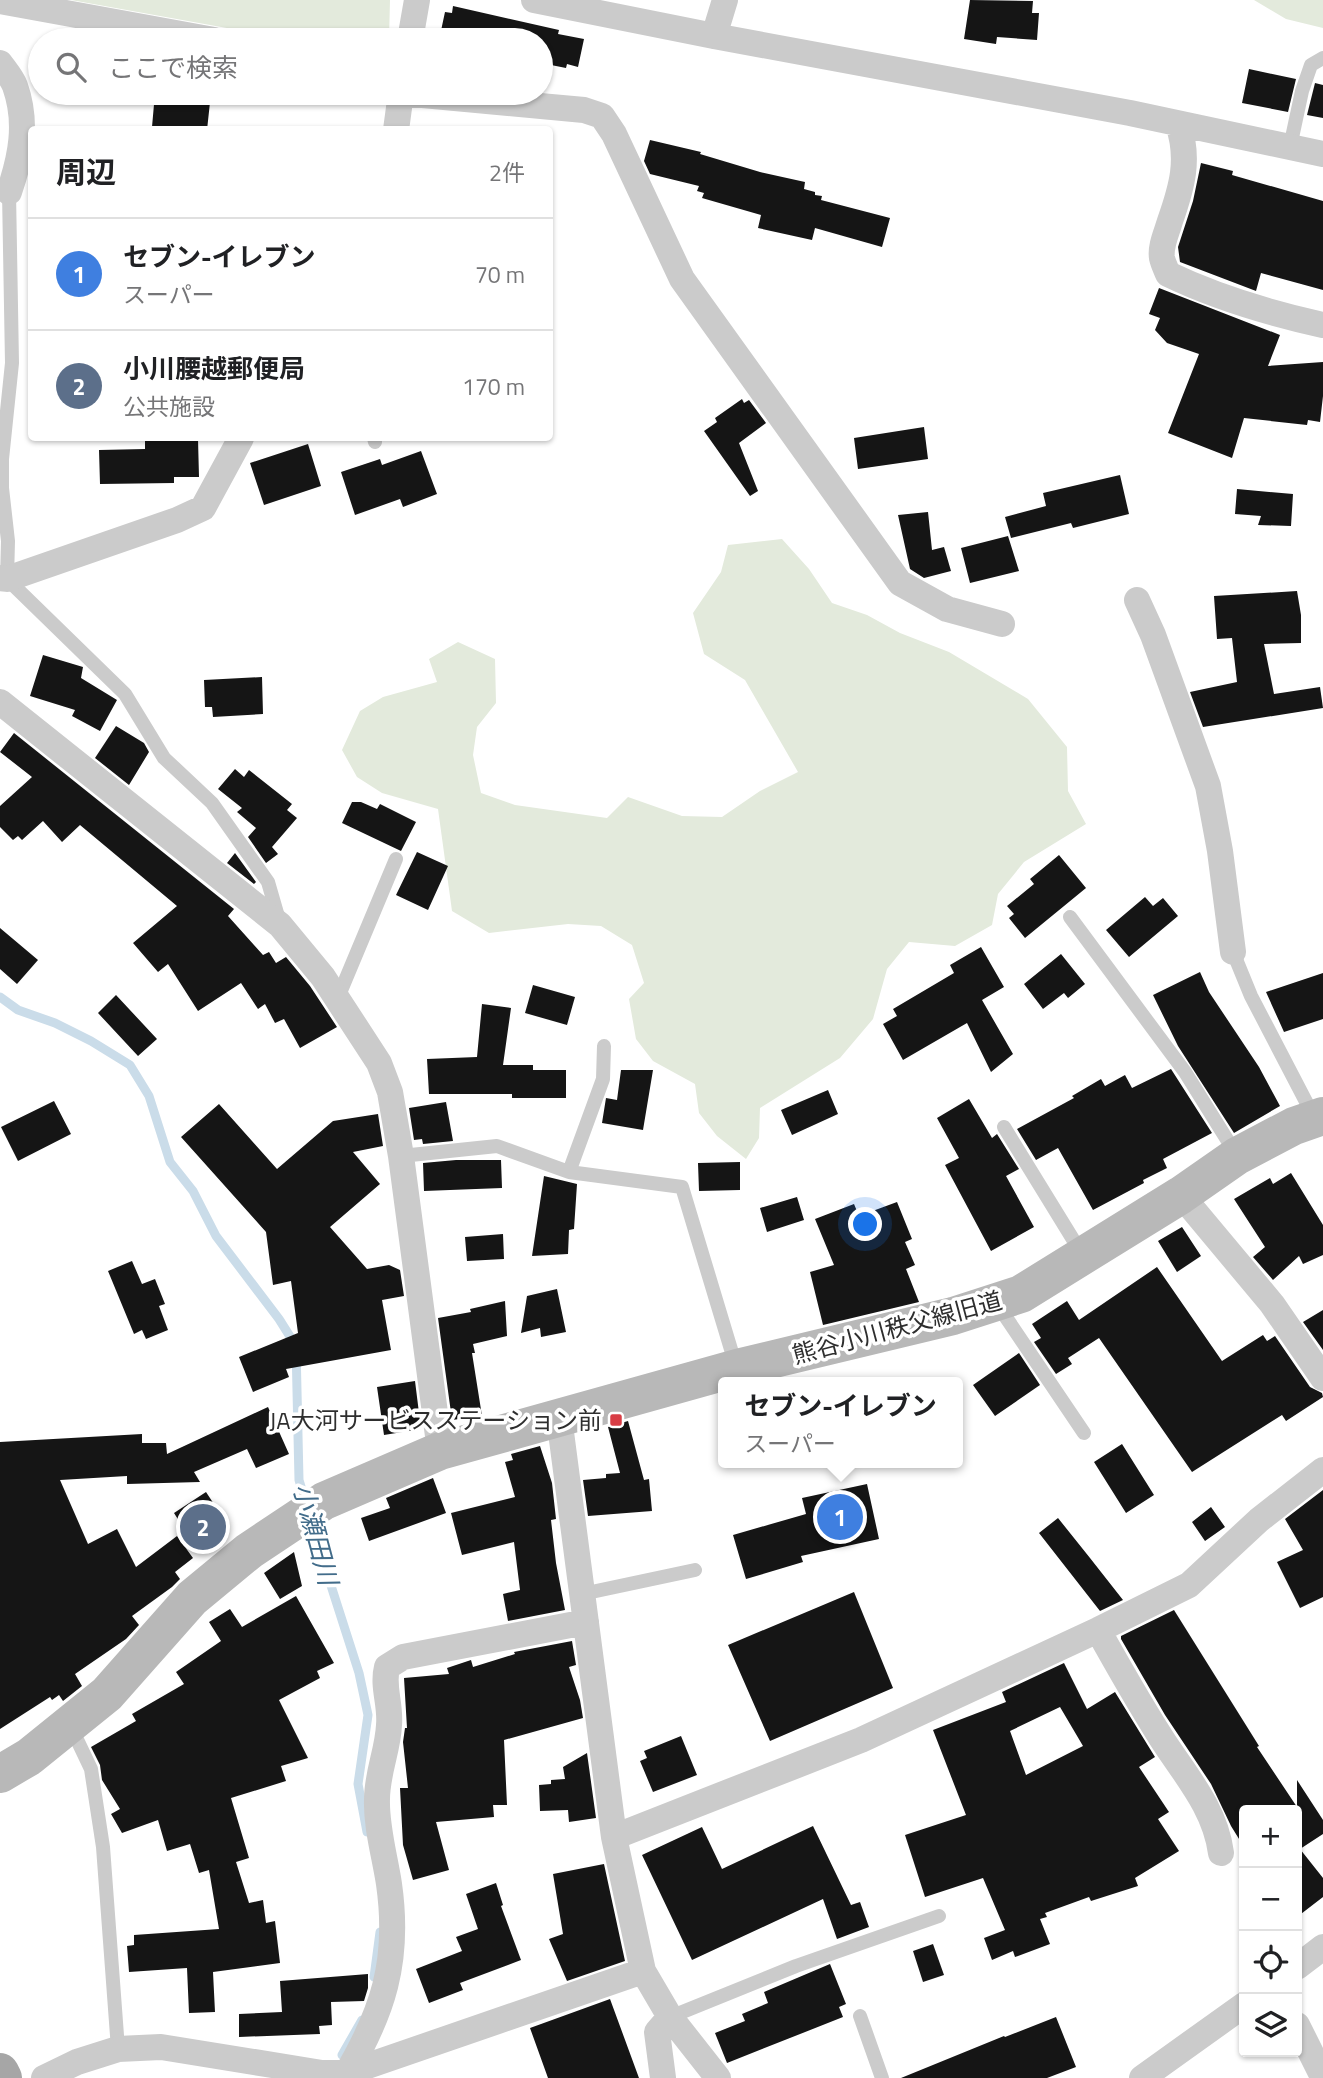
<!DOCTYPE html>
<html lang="ja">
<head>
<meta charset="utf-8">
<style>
	:root { --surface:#fff; --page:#f6f6f6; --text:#202124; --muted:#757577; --line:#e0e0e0; --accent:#d83d45 }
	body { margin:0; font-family:"Titillium Web","Noto Sans JP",sans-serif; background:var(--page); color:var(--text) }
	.controls { position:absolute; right:21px; bottom:21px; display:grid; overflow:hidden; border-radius:7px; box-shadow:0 2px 5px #0004 }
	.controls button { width:63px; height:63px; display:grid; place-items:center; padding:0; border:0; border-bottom:2px solid var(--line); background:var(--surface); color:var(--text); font:35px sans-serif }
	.you { position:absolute; left:866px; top:1225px; width:24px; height:24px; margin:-18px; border:5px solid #fff; border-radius:50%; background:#1a73e8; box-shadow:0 0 0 10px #1a73e833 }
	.badge { display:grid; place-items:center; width:46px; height:46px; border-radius:50%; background:var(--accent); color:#fff; font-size:23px; font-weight:700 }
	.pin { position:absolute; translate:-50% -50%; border:4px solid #fff; box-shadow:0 2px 7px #0006 }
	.popup { position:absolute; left:718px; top:1377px; width:245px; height:91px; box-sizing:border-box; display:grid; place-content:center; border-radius:7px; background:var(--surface); filter:drop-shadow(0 2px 5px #0005); font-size:23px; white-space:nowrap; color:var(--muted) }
	.popup b { font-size:26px; color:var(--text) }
	.popup::after { content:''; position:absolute; left:50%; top:100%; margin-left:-14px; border:14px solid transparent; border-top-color:var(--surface) }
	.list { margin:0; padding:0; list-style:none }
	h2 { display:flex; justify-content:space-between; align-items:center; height:91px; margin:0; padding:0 28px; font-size:30px }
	h2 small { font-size:23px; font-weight:400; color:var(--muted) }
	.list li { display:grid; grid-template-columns:46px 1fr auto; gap:21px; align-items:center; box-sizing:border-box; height:112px; padding:0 28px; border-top:2px solid var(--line) }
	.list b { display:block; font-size:26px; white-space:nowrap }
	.list p { margin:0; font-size:23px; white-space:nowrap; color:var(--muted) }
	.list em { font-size:23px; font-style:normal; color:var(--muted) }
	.icon { flex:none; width:38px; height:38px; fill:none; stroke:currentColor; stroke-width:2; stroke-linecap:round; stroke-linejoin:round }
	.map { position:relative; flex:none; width:1323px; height:2078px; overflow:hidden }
	.search { position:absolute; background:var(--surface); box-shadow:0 2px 5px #0004; left:28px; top:28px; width:525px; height:77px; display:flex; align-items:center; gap:18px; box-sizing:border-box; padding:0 24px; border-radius:38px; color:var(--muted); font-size:26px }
	.panel { position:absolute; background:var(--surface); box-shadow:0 2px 5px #0004; left:28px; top:126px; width:525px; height:315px; border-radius:7px }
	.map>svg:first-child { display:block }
	.green { fill:#e3eadc }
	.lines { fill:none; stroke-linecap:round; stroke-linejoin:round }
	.stream { stroke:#cadce9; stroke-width:9 }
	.building { fill:#151515; fill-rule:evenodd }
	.lane { stroke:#cbcbcb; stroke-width:14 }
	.street { stroke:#cbcbcb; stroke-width:26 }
	.secondary { stroke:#b8b8b8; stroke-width:38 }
	.primary { stroke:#a6a6a6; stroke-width:38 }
	.poi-dot { fill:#d83d45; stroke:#fff; stroke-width:2.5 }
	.labels { text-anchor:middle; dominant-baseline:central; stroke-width:7; stroke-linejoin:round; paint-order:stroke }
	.street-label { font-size:24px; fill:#2e2e2e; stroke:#fff }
	.poi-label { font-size:24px; fill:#2e2e2e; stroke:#fff; text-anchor:end }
	.water-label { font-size:26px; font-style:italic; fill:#426c8a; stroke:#fff }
</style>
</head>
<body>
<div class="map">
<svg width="1323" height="2078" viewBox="0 0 1323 2078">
	<rect width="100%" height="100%" fill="#fff"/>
	<path class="green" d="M 71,0 L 390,0 L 389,40 L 294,40 Z
		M 1254,0 L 1323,0 L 1323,28 L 1286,19 Z
		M 782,539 L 809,569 L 832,603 L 867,615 L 900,633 L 949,652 L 1028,699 L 1067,747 L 1068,791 L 1086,824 L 1024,862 L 998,894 L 992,925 L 955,946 L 909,942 L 887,969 L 873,1019 L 840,1058 L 760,1108 L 759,1138 L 746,1159 L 717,1136 L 699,1113 L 695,1084 L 653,1061 L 636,1039 L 629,999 L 644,983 L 632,945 L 601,926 L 568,924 L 489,933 L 452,911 L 438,809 L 382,793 L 357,777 L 342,750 L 360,711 L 383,697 L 437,682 L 429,659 L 458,642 L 495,659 L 496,703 L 477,727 L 473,755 L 481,793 L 515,805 L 607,818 L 628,797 L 682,816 L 722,817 L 760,791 L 798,772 L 745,680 L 704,654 L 693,613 L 721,572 L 728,545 Z"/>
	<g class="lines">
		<path class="stream" d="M 0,997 L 18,1010 L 55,1023 L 91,1041 L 130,1065 L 149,1096 L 170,1162 L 193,1191 L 216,1236 L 279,1319 L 296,1346 L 299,1480 L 306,1503
			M 310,1520 L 359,1673 L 368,1715 L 358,1784 L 367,1832
			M 374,1977 L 380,1932
			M 342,2055 L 362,2020"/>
	</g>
	<path class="building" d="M 970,0 L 1033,1 L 1032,13 L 1039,13 L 1037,40 L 997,37 L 996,44 L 964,39 Z
		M 453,6 L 559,30 L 558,34 L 584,39 L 578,67 L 567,64 L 566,68 L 541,63 L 541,40 L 439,40 L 445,12 L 452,13 Z
		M 1249,69 L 1296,79 L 1288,112 L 1242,103 Z
		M 1315,83 L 1323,85 L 1323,118 L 1307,115 Z
		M 155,93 L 211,93 L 207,130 L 152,127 Z
		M 650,140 L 701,152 L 700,154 L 760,172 L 805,182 L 804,189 L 815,192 L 815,195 L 822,196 L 821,200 L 890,218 L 882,247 L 815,228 L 812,240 L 758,228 L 761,215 L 702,198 L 704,193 L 697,191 L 699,186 L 650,174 L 644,161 Z
		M 1201,163 L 1233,171 L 1232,175 L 1323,201 L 1323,290 L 1261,273 L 1256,291 L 1180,262 L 1178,247 L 1193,201 Z
		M 1159,288 L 1280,335 L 1268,366 L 1323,362 L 1323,396 L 1320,422 L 1308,420 L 1307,425 L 1244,418 L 1232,458 L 1168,433 L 1199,354 L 1167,343 L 1155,330 L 1160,318 L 1149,314 Z
		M 742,399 L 744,403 L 749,400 L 766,423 L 739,443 L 758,491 L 750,496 L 704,431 L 717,422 L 715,418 Z
		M 924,427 L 928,459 L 858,469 L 854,438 Z
		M 198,439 L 199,477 L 174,477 L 174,483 L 100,484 L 99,450 L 145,449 L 145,440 Z
		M 308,444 L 321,486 L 264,505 L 250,463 Z
		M 421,451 L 437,494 L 403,507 L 400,499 L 355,515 L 341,472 L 380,459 L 382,465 Z
		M 1120,475 L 1129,514 L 1073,528 L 1071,523 L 1011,538 L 1005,517 L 1046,506 L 1043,493 Z
		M 1237,489 L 1293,494 L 1291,526 L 1258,525 L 1261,516 L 1235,514 Z
		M 928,512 L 932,550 L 944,547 L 951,571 L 924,578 L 910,569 L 898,515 Z
		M 1008,536 L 1019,571 L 970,583 L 961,548 Z
		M 1297,591 L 1301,615 L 1301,643 L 1264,644 L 1274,694 L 1320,687 L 1323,708 L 1203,727 L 1190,692 L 1237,682 L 1232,638 L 1217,639 L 1214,596 Z
		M 43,655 L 83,667 L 81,678 L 117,700 L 100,731 L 72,716 L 75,710 L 30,696 Z
		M 262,677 L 263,714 L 213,717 L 212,707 L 205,707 L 204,680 Z
		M 116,726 L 144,743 L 149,752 L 129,785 L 95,758 Z
		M 14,733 L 234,909 L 228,916 L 263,955 L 269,952 L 276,963 L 286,957 L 310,986 L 337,1027 L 300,1048 L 284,1019 L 275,1023 L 265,1004 L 258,1009 L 241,983 L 198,1011 L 168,964 L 158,972 L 133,943 L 177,906 L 80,825 L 62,842 L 43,821 L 22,840 L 18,836 L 13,840 L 0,827 L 0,806 L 32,777 L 0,752 Z
		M 235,769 L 244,777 L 249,770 L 292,804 L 287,810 L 297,818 L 272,847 L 278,854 L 266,863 L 248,837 L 256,828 L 237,812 L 242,808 L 218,789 Z
		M 352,802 L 361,802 L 377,809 L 380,804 L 416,822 L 401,851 L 342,823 Z
		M 417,852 L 448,866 L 428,910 L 396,895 Z
		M 235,853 L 256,882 L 254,884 L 227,863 Z
		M 1059,855 L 1086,888 L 1025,938 L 1009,918 L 1014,914 L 1007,906 L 1034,884 L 1030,879 Z
		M 1145,897 L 1153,906 L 1163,898 L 1178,916 L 1129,957 L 1106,930 Z
		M 0,928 L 38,960 L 17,984 L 0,969 Z
		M 981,947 L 1004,987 L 982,1000 L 1013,1054 L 991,1072 L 967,1023 L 903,1060 L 883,1024 L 897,1016 L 893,1009 L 954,973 L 950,965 Z
		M 1061,954 L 1085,984 L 1068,998 L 1064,993 L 1043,1009 L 1024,984 Z
		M 1200,972 L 1209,992 L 1259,1067 L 1280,1106 L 1234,1133 L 1178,1046 L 1153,995 Z
		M 1323,973 L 1323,1019 L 1284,1032 L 1266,992 Z
		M 533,985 L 575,997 L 567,1025 L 525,1013 Z
		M 116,995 L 157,1039 L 138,1056 L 98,1013 Z
		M 482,1004 L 511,1008 L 503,1065 L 533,1065 L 533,1070 L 566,1070 L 566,1098 L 512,1098 L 512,1094 L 429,1094 L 427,1059 L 477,1057 Z
		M 1171,1069 L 1212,1133 L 1163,1159 L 1167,1168 L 1143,1180 L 1144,1183 L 1093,1210 L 1058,1148 L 1036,1160 L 1017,1129 L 1074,1098 L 1072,1096 L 1101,1079 L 1105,1086 L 1125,1075 L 1132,1088 Z
		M 621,1070 L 653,1070 L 643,1130 L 602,1123 L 606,1098 L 617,1100 Z
		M 828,1090 L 838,1114 L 792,1135 L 781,1110 Z
		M 969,1099 L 992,1138 L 997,1134 L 1019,1169 L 1006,1176 L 1034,1227 L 991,1251 L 945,1165 L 959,1158 L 937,1118 Z
		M 54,1101 L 71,1134 L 18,1161 L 1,1127 Z
		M 446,1102 L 453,1141 L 423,1144 L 422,1139 L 414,1140 L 409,1108 Z
		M 219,1104 L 277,1169 L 333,1121 L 378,1114 L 383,1146 L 353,1152 L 380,1184 L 330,1227 L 367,1269 L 389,1265 L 400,1270 L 404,1296 L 382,1300 L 391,1350 L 286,1369 L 289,1377 L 253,1392 L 239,1357 L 298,1333 L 291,1281 L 273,1285 L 266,1232 L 181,1137 Z
		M 456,1160 L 501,1160 L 502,1188 L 424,1191 L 423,1163 Z
		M 740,1162 L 740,1190 L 699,1191 L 698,1163 Z
		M 1291,1173 L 1323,1225 L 1323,1255 L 1303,1264 L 1299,1256 L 1273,1280 L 1253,1257 L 1265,1247 L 1234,1199 L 1270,1178 L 1273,1184 Z
		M 544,1176 L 577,1184 L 574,1229 L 569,1230 L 568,1254 L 532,1256 Z
		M 797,1197 L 804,1220 L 767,1232 L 760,1208 Z
		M 897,1202 L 912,1239 L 905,1242 L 915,1265 L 906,1269 L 919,1302 L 823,1325 L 810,1272 L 834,1265 L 815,1219 L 854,1204 L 859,1216 Z
		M 1182,1227 L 1201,1256 L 1177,1272 L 1158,1241 Z
		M 503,1234 L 504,1259 L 467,1261 L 465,1237 Z
		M 132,1261 L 142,1284 L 155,1279 L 165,1304 L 159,1306 L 168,1330 L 146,1339 L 142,1330 L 134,1334 L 108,1271 Z
		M 1157,1267 L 1222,1361 L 1263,1335 L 1267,1341 L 1275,1336 L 1310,1387 L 1322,1393 L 1323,1397 L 1286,1421 L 1282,1415 L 1192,1472 L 1099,1338 L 1068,1358 L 1072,1364 L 1056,1374 L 1034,1342 L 1041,1338 L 1032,1324 L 1067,1301 L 1079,1320 Z
		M 557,1289 L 566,1332 L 541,1337 L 540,1328 L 521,1333 L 527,1296 Z
		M 505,1301 L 507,1336 L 473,1344 L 475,1353 L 472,1353 L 482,1416 L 452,1420 L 438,1318 L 471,1312 L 470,1309 Z
		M 1323,1310 L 1323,1350 L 1303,1322 Z
		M 1019,1353 L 1040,1385 L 995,1416 L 973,1385 Z
		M 415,1381 L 421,1429 L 384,1435 L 377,1387 Z
		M 268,1407 L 289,1454 L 256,1468 L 247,1449 L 194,1472 L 200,1482 L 127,1484 L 127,1476 L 60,1480 L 88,1544 L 117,1529 L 136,1567 L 177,1536 L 193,1558 L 175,1572 L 180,1579 L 172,1587 L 132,1616 L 139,1625 L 126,1639 L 75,1674 L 82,1686 L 63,1701 L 59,1695 L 52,1700 L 50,1697 L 0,1729 L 0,1442 L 142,1434 L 142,1443 L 166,1443 L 167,1454 Z
		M 628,1421 L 644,1480 L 649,1479 L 652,1511 L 588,1516 L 583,1480 L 606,1478 L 606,1474 L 620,1473 L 608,1427 Z
		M 1122,1444 L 1154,1495 L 1126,1513 L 1094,1462 Z
		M 540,1446 L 552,1483 L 556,1519 L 551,1520 L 556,1563 L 565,1610 L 508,1621 L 503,1594 L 520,1590 L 514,1542 L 462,1555 L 451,1513 L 515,1497 L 505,1462 L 513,1460 L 511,1454 Z
		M 433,1478 L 446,1513 L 369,1541 L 361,1518 L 390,1508 L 386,1498 Z
		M 867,1484 L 879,1539 L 801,1556 L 803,1562 L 746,1579 L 733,1535 L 806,1514 L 802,1498 Z
		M 1323,1490 L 1323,1597 L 1300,1608 L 1277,1562 L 1303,1550 L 1285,1519 Z
		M 206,1492 L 229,1527 L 196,1548 L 174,1513 Z
		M 1211,1507 L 1225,1527 L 1205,1541 L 1192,1522 Z
		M 1058,1518 L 1090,1558 L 1123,1600 L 1100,1611 L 1039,1533 Z
		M 294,1552 L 302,1586 L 280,1599 L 264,1573 Z
		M 854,1592 L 893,1688 L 770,1741 L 728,1645 Z
		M 296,1596 L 334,1663 L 317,1671 L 320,1678 L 279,1700 L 308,1758 L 281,1766 L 286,1781 L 231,1798 L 249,1858 L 236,1862 L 249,1903 L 263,1900 L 266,1923 L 275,1921 L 280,1963 L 213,1972 L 215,2012 L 189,2013 L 187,1968 L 129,1972 L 127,1946 L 134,1945 L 134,1935 L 219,1929 L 209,1870 L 199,1873 L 190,1844 L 167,1851 L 158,1820 L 122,1833 L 111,1814 L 120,1809 L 102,1780 L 100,1765 L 91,1747 L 136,1721 L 132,1714 L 184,1684 L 176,1672 L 221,1641 L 209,1622 L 230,1609 L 242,1627 Z
		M 1174,1610 L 1259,1746 L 1257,1747 L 1297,1807 L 1297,1780 L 1323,1820 L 1323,1834 L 1300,1849 L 1323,1878 L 1323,1897 L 1297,1917 L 1297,1810 L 1244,1810 L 1244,1847 L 1231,1826 L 1211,1784 L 1165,1715 L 1121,1639 L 1121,1636 Z
		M 572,1641 L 576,1665 L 569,1667 L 580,1700 L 583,1718 L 504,1740 L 507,1805 L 493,1805 L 494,1817 L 436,1822 L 449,1870 L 413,1880 L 403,1845 L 400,1788 L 408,1788 L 403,1742 L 405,1728 L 407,1728 L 404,1678 L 449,1674 L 447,1668 L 471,1660 L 473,1667 L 515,1654 L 514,1652 Z
		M 1064,1663 L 1087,1709 L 1115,1692 L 1155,1757 L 1139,1767 L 1169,1812 L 1158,1819 L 1179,1851 L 1135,1878 L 1138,1886 L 1091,1901 L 1089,1897 L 1045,1913 L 1047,1917 L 1040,1919 L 1050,1944 L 1015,1957 L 1013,1951 L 992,1960 L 984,1938 L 1005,1930 L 983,1878 L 925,1897 L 905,1835 L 966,1815 L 933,1730 L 1006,1702 L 1002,1692 ZM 1060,1707 L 1083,1746 L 1026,1775 L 1010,1731 Z
		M 681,1736 L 697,1775 L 653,1792 L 640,1761 L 647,1758 L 644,1751 Z
		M 587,1753 L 596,1818 L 569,1822 L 568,1810 L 540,1811 L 539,1785 L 551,1784 L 551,1780 L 565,1779 L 563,1767 Z
		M 813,1826 L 851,1905 L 860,1902 L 869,1927 L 837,1939 L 823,1899 L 692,1960 L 642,1855 L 702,1827 L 722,1869 Z
		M 604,1864 L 625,1961 L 567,1981 L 549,1939 L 563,1934 L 553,1874 Z
		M 496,1883 L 503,1905 L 501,1906 L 521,1960 L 460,1983 L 463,1990 L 429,2003 L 416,1969 L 462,1951 L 456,1937 L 478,1929 L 466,1894 Z
		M 933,1944 L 944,1975 L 923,1982 L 913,1951 Z
		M 830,1964 L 846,2004 L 839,2007 L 843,2017 L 727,2063 L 715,2033 L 745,2021 L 742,2014 L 768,2003 L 764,1992 Z
		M 368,1974 L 368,1988 L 364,2001 L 331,2002 L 332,2025 L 319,2026 L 320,2034 L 239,2037 L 239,2014 L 282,2012 L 280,1981 Z
		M 610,1999 L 639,2078 L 548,2078 L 530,2028 Z
		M 1056,2017 L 1076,2067 L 1047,2078 L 901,2078 L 1004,2036 L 1005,2037 Z"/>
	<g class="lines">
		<path class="lane" d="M 1290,147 L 1302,91 L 1311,65 L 1323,58
			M 9,192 L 12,363 L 2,459 L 2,488 L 8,541 L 7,579 L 125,694 L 164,758 L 212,803 L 268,882 L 279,920
			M 374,438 L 375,442
			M 1070,917 L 1185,1072 L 1236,1154
			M 1233,952 L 1251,996 L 1314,1117
			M 337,1000 L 396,859
			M 1004,1127 L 1082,1254
			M 401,1156 L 497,1146 L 569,1172 L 682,1187 L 736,1366
			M 569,1172 L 603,1079 L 604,1046
			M 997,1304 L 1084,1433
			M 582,1594 L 695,1570
			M 71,1727 L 91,1769 L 103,1847 L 118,2049
			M 860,2016 L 882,2078
			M 670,2017 L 796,1966 L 939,1916"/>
		<path class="street" d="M 534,0 L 714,36 L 1130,113 L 1323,154
			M 0,1 L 214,40
			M 714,36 L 725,0
			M 410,40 L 417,0
			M 0,63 C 5,70 12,78 15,86 C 28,123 21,157 9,192
			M 401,93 L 584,110 L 602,116 L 614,134 L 682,279 L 900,583 L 947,609 L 1002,624
			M 1178,124 C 1190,159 1182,187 1170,221 C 1167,232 1160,246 1162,258 C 1163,263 1166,269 1168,274 C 1218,298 1269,313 1323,325
			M 396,130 L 401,93
			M 0,578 L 7,579 L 177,520 L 203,508 L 241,438
			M 1137,600 L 1153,635 L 1208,786 L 1220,851 L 1233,952
			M 0,702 L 280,925 L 323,977 L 379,1063 L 390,1092 L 401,1156 L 440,1451
			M 1181,1195 L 1272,1304 L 1323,1378
			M 559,1417 L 614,1837 L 643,1971 L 670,2017 L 718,2078
			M 1098,1630 C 1118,1666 1138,1701 1160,1736 C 1184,1774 1215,1807 1221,1853
			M 614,1837 L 861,1740 L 1098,1630 L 1189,1585 L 1259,1520 L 1323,1470
			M 1297,1967 L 1323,1947
			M 1297,2025 L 1323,2077
			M 44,2078 L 77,2062 L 118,2049 L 161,2047 L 322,2073 L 347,2073 L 643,1971
			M 344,2078 C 383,2013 400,1961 389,1884 C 385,1857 376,1827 377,1799 C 377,1773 388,1750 389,1725 C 391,1704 382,1687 387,1667 L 403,1657 L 586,1622
			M 663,2078 L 657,2032 L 670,2017
			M 1142,2078 L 1244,2005"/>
		<path class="secondary" d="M 0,1774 L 29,1757 L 107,1694 L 192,1598 L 249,1551 L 324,1501 L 440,1451 L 737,1368 L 953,1316 L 1021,1294 L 1181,1195 L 1237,1156 L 1294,1126 L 1323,1116"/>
		<path class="primary" d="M 0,2072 L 3,2078"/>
	</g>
	<rect class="poi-dot" x="609" y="1413" width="14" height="14" rx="3.5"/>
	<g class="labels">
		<g class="street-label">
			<text transform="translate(897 1327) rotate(-15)">熊谷小川秩父線旧道</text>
		</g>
		<g class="poi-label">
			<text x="602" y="1420">JA大河サービスステーション前</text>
		</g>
		<g class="water-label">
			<text transform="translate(316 1534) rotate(75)">小瀬田川</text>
		</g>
	</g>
</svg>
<div class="controls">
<button>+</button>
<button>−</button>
<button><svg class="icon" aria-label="locate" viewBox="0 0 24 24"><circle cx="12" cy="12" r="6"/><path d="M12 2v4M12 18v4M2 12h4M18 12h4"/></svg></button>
<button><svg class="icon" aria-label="layers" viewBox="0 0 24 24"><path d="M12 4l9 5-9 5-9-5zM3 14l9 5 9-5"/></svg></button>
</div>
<div class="you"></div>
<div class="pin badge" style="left:840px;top:1517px;background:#3f7fe0">1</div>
<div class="popup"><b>セブン-イレブン</b>スーパー</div>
<div class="pin badge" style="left:203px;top:1527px;background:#5c6f8a">2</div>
<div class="search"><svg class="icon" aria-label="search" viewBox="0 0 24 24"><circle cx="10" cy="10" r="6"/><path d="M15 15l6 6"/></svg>ここで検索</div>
<section class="panel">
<h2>周辺<small>2件</small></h2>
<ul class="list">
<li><span class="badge" style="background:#3f7fe0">1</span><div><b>セブン-イレブン</b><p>スーパー</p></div><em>70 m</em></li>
<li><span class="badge" style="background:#5c6f8a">2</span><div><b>小川腰越郵便局</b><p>公共施設</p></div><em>170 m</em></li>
</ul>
</section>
</div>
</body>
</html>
